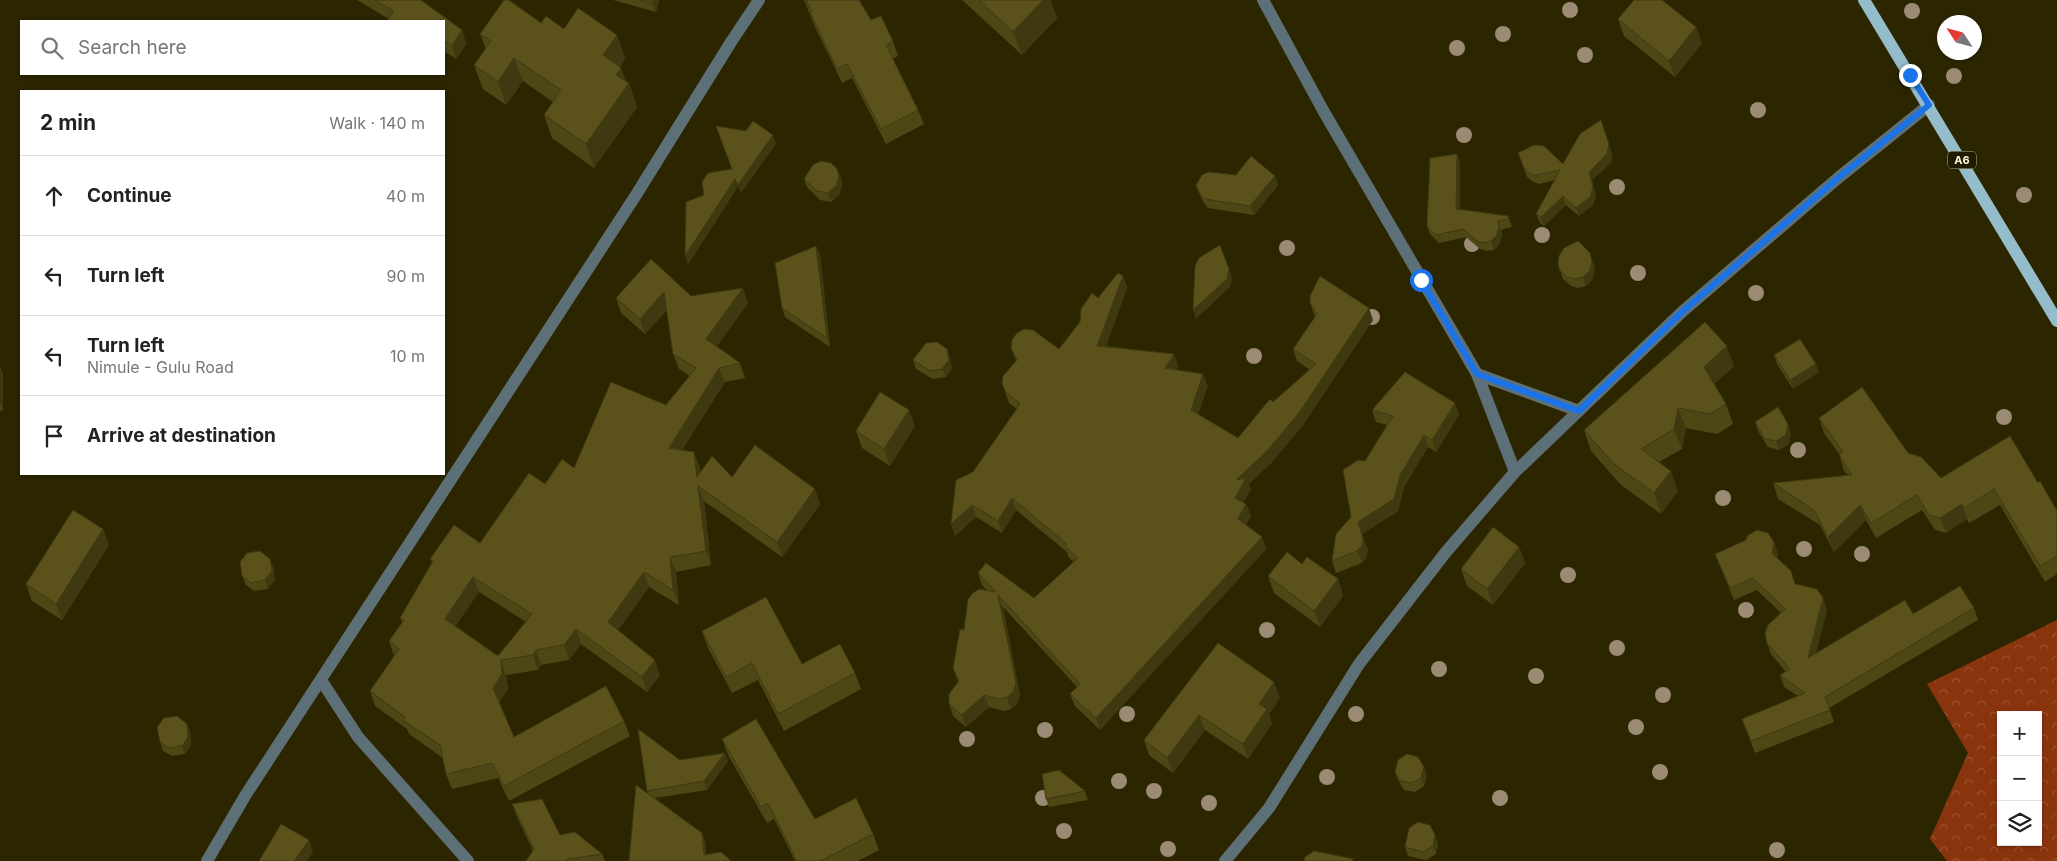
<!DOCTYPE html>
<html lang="en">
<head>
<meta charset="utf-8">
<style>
	:root { --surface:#fff; --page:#f2f2f2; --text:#222; --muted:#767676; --line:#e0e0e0 }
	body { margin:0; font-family:Inter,sans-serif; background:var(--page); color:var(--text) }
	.controls { position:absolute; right:15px; bottom:15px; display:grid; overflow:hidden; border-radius:0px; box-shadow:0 1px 4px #0004 }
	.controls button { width:45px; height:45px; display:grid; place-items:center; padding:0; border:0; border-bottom:1px solid var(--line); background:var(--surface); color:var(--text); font:25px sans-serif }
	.compass { position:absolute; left:1937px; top:15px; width:45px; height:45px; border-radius:50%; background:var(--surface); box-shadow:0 1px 4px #0004; rotate:306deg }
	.stop { position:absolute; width:15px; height:15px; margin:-11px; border:4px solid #1a73e8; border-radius:50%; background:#fff }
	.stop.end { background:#1a73e8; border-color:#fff; box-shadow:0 1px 5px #0008 }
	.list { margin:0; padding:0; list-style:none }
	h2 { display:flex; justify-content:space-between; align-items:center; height:65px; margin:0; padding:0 20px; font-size:21px }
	h2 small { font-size:16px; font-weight:400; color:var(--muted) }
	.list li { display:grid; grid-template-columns:32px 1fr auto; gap:15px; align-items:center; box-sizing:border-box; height:80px; padding:0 20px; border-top:1px solid var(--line) }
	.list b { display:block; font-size:19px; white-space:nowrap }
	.list p { margin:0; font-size:16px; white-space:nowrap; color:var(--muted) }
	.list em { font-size:16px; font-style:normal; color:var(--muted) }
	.icon { flex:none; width:28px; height:28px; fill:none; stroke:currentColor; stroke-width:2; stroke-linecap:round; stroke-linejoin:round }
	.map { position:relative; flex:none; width:2057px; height:861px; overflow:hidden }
	.search { position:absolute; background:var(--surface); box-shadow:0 1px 4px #0004; left:20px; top:20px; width:425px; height:55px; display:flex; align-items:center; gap:12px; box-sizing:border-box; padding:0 18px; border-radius:0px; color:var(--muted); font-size:19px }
	.panel { position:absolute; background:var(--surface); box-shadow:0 1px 4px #0004; left:20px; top:90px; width:425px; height:385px; border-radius:0px }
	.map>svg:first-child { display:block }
	.forest { fill:url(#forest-crowns); fill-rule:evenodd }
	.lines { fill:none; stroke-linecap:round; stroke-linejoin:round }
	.minor { stroke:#5d7077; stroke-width:12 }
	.tertiary { stroke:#5d7077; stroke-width:12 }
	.primary { stroke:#94bcca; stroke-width:12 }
	.tree { fill:#9b8b75 }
	.wall { fill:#4d4716; fill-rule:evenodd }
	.shaded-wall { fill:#3f3912 }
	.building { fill:#5a521a; stroke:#3f3912; fill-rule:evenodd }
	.route { stroke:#1a73e8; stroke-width:6 }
	.labels { text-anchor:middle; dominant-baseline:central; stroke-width:4.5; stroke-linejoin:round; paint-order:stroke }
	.shield { fill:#201c01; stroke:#b7b59d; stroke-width:1 }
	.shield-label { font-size:11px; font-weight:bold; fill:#f8f6e0 }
</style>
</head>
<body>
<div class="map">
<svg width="2057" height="861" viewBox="0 0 2057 861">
	<defs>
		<pattern id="forest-crowns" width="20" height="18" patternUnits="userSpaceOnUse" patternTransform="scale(1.25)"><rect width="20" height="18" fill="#8a340e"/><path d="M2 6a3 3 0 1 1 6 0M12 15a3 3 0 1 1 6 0" fill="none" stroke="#9b5231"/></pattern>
	</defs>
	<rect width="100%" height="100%" fill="#2b2500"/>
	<path class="forest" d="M 2057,620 L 2057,861 L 1947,861 L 1930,839 L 1968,753 L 1927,684 ZM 2001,715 L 2038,715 L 2038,842 L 2001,842 Z"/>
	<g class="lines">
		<path class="minor" d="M 1263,0 L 1324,112 L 1477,374 L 1515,472
			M 1477,374 L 1579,411
			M 321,680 L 358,737 L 468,861
			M 1225,861 L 1269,808 L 1359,664 L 1446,552 L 1515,472 L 1683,311 L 1838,178 L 1929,105"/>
		<path class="tertiary" d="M 207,861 L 245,796 L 636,195 L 731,42 L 759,0"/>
		<path class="primary" d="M 1864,0 L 2057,321"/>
	</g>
	<g class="tree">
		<circle cx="1570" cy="10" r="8"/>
		<circle cx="1912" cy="11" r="8"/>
		<circle cx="1503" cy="34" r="8"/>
		<circle cx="1457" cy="48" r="8"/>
		<circle cx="1585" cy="55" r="8"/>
		<circle cx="1954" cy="76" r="8"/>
		<circle cx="1758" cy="110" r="8"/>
		<circle cx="1464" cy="135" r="8"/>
		<circle cx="1617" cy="187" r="8"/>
		<circle cx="2024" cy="195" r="8"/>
		<circle cx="1542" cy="235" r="8"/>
		<circle cx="1472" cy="244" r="8"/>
		<circle cx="1287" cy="248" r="8"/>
		<circle cx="1638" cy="273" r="8"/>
		<circle cx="1756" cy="293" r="8"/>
		<circle cx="1372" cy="317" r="8"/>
		<circle cx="1254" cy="356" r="8"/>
		<circle cx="2004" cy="417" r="8"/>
		<circle cx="1798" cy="450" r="8"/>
		<circle cx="1723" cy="498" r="8"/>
		<circle cx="1804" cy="549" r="8"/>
		<circle cx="1862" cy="554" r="8"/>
		<circle cx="1568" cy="575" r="8"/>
		<circle cx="1746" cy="610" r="8"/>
		<circle cx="1267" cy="630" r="8"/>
		<circle cx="1617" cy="648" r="8"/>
		<circle cx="1439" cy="669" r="8"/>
		<circle cx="1536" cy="676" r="8"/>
		<circle cx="1663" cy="695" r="8"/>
		<circle cx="1127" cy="714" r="8"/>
		<circle cx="1356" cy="714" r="8"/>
		<circle cx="1636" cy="727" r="8"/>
		<circle cx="1045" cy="730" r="8"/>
		<circle cx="967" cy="739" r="8"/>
		<circle cx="1660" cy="772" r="8"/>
		<circle cx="1327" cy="777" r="8"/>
		<circle cx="1119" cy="781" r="8"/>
		<circle cx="1154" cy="791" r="8"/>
		<circle cx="1043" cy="798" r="8"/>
		<circle cx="1500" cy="798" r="8"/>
		<circle cx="1209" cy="803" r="8"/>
		<circle cx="1064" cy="831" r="8"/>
		<circle cx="1168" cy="849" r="8"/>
		<circle cx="1777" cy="850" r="8"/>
	</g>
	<path class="wall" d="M 357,0 L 421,0 L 462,30 L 466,44 L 456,59 L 444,51 L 444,21 L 387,21 L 389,19 Z
		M 613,0 L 659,0 L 656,12 Z
		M 804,0 L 859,0 L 871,20 L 893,41 L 898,56 L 892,59 L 918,110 L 924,124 L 886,144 L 852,78 L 842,83 L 815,27 Z
		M 962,0 L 1050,0 L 1057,18 L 1022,55 Z
		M 1618,19 L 1696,27 L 1702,43 L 1675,77 L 1624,36 Z
		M 541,23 L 564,29 L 617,35 L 625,58 L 620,67 L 621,68 L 626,82 L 629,83 L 637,107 L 594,168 L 552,138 L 544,115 L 553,102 L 523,81 L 506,105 L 483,89 L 474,65 L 486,49 L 480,34 Z
		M 1518,153 L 1563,164 L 1612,153 L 1611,163 L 1592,180 L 1596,196 L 1593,205 L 1579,216 L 1566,205 L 1544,226 L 1540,223 L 1536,214 L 1555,180 L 1539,184 L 1533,182 L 1527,177 Z
		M 1460,162 L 1460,209 L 1508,216 L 1511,224 L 1512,227 L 1501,230 L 1502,236 L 1499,245 L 1494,250 L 1486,251 L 1480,249 L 1466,237 L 1439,243 L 1430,234 L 1427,226 Z
		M 837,169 L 841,178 L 842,186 L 839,195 L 831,202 L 820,200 L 807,187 L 804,179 Z
		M 1196,185 L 1278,185 L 1254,215 L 1208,208 L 1203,202 Z
		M 820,254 L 830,347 L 785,317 L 782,308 Z
		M 1593,261 L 1595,270 L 1592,280 L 1586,286 L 1578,288 L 1571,286 L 1563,279 L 1558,264 Z
		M 1123,276 L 1127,288 L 1106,346 L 1174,354 L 1178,366 L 1176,370 L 1208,386 L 1198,414 L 1238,438 L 1273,402 L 1310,370 L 1297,361 L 1293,349 L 1315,317 L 1310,303 L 1373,320 L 1303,425 L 1272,462 L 1249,484 L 1251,490 L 1243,502 L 1246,504 L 1251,516 L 1246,525 L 1262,537 L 1266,549 L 1100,730 L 1075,706 L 1070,694 L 1077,687 L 1003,607 L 1020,695 L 1017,704 L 1011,709 L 1004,711 L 989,707 L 966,727 L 953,716 L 949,704 L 958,682 L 953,668 L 964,630 L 988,591 L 982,585 L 978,573 L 1034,598 L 1074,562 L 1069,558 L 1067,552 L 1016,510 L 1002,533 L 976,517 L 955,536 L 951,524 L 973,472 L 1017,409 L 1009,403 L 1002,383 L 1016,361 L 1011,348 L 1059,349 L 1098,298 Z
		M 691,296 L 748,303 L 717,346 L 740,363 L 745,378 L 725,382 L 682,450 L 700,467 L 700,473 L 732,477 L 820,504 L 782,557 L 704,501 L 711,565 L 676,572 L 679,605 L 649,587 L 618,630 L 660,675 L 647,692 L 581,644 L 569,660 L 541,665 L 538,670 L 506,675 L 508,689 L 499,702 L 514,737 L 624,721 L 630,736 L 509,801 L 498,778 L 452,789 L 446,774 L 443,758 L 409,734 L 407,729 L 375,706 L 370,691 L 394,656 L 389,641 L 402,622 L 400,618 L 432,562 L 430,559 L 480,543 L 545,484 L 574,468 L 666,405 L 690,376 L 679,369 L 673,354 L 667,310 L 645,334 L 621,313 L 616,298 ZM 479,592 L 526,622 L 498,656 L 455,626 Z
		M 1774,355 L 1819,372 L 1793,389 L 1777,364 Z
		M 950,358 L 952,369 L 946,377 L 933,379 L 916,369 L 913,360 Z
		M 1734,366 L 1714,384 L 1726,404 L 1733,424 L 1717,434 L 1686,428 L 1682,449 L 1659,462 L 1678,491 L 1661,514 L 1621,485 L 1591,451 L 1584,430 Z
		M 0,367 L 3,374 L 3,410 L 0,411 Z
		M 1455,403 L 1459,415 L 1436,452 L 1428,447 L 1404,487 L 1398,511 L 1362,534 L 1368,550 L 1366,558 L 1362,563 L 1336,573 L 1332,561 L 1351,517 L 1365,461 L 1387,425 L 1376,422 L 1372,410 Z
		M 1819,418 L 1908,453 L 1941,478 L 2038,483 L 2057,511 L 2057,574 L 2045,582 L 2000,505 L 1969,523 L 1967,519 L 1946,533 L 1935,530 L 1922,510 L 1876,538 L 1866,520 L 1834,552 L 1820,525 L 1778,499 L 1773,483 L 1848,475 L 1844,471 L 1839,455 L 1840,455 L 1824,433 Z
		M 1755,422 L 1791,432 L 1789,444 L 1779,450 L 1768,447 L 1758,431 Z
		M 915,426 L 890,466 L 862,448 L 856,431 Z
		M 103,529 L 109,545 L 62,620 L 32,601 L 26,584 Z
		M 1774,542 L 1778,554 L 1777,558 L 1795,584 L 1823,598 L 1827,610 L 1816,653 L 1913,614 L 1974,608 L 1978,620 L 1829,708 L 1834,722 L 1755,753 L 1742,719 L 1798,696 L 1784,687 L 1780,675 L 1786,672 L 1771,654 L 1767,643 L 1781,613 L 1757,590 L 1734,600 L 1715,554 Z
		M 1519,547 L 1525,563 L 1493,605 L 1467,586 L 1461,569 Z
		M 1302,564 L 1338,579 L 1343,596 L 1320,627 L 1274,593 L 1268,576 Z
		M 273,567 L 275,580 L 268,589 L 254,591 L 246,585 L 242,576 Z
		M 702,631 L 802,664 L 855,673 L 861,689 L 784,731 L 758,680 L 732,693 L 708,648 Z
		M 1218,643 L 1280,698 L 1269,714 L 1272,724 L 1248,759 L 1205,730 L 1173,773 L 1149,755 L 1144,740 Z
		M 187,724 L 190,733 L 191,745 L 185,754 L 172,756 L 163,751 L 160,742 Z
		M 722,739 L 815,819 L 873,834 L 879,850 L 858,861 L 795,861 L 774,819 L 767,823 L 728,755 Z
		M 680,760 L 728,761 L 707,790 L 655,798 L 702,833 L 705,841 L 706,855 L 729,859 L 730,861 L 629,861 L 648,794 L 647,791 Z
		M 1395,772 L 1427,775 L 1424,786 L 1415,792 L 1404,790 L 1398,780 Z
		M 1085,791 L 1088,800 L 1049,807 L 1046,799 Z
		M 512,804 L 560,835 L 602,854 L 605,861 L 526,861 L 533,851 L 517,817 Z
		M 1438,843 L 1436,854 L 1426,860 L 1408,856 L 1405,847 Z"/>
	<path class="shaded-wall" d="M 653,0 L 659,0 L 656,12 L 652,3 Z
		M 1043,0 L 1050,0 L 1057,18 L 1022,55 L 1013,32 Z
		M 1696,27 L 1702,43 L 1675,77 L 1669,61 Z
		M 462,30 L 466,44 L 456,59 L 452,45 Z
		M 617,35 L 625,58 L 611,79 L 603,55 Z
		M 514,58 L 523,81 L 506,105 L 498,82 Z
		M 621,68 L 627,85 L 629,83 L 637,107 L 594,168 L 586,144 L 616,75 Z
		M 1601,120 L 1612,153 L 1611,163 L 1592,180 L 1596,196 L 1593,205 L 1579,216 L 1576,208 L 1589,172 Z
		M 773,135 L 776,144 L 741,193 L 738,185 Z
		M 1457,154 L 1460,162 L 1460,217 L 1456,209 Z
		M 837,169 L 841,178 L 842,186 L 839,195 L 831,202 L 828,193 Z
		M 1275,176 L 1278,185 L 1254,215 L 1250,206 Z
		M 735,179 L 738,187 L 688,265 L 685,256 Z
		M 1563,196 L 1566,205 L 1544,226 L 1541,217 Z
		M 1498,221 L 1502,236 L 1499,245 L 1494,250 L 1491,241 Z
		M 816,246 L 820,254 L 830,347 L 827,338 Z
		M 1590,253 L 1595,270 L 1592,280 L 1586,286 L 1583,277 Z
		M 1229,269 L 1232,277 L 1230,287 L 1196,319 L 1193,310 Z
		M 1123,276 L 1127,288 L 1102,358 L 1097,346 Z
		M 743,288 L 748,303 L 711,354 L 706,339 Z
		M 664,292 L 669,307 L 645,334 L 640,319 Z
		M 1369,308 L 1373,320 L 1303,425 L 1272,462 L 1249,484 L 1251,490 L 1239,510 L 1235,498 L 1236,480 Z
		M 1727,346 L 1734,366 L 1711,387 L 1704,367 Z
		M 947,349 L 950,358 L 952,369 L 946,377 L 942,369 Z
		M 1174,354 L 1178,366 L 1170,380 L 1165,368 Z
		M 1816,364 L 1819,372 L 1793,389 L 1790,380 Z
		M 0,367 L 3,374 L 3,410 L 0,403 Z
		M 719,368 L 725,382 L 674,463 L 669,448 Z
		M 1203,374 L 1208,386 L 1195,422 L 1191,410 Z
		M 1455,403 L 1459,415 L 1436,452 L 1432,440 Z
		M 1678,408 L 1686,428 L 1682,449 L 1674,429 Z
		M 909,410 L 915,426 L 890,466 L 884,449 Z
		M 1788,424 L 1791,432 L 1789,444 L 1779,450 L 1776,441 Z
		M 1424,435 L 1428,447 L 1404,487 L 1398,511 L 1362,534 L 1368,550 L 1366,558 L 1362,563 L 1357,551 L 1358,522 L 1400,475 Z
		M 694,452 L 700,467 L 702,489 L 697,477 Z
		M 1671,471 L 1678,491 L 1661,514 L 1654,493 Z
		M 698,486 L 704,501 L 711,565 L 706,551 Z
		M 815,489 L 820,504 L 782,557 L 777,542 Z
		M 1012,498 L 1016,510 L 1002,533 L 998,521 Z
		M 1246,504 L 1251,516 L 1242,531 L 1238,519 Z
		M 1962,504 L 1967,519 L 1946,533 L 1940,518 Z
		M 972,505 L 976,517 L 955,536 L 951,524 Z
		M 1860,505 L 1866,520 L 1834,552 L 1828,537 Z
		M 103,529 L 109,545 L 62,620 L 56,604 Z
		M 1262,537 L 1266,549 L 1100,730 L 1096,718 Z
		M 1774,542 L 1778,554 L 1776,564 L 1772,553 Z
		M 1519,547 L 1525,563 L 1493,605 L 1487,589 Z
		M 670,557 L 676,572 L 679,605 L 673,590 Z
		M 270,559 L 273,567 L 275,580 L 268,589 L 265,580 Z
		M 644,572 L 649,587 L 613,637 L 608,622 Z
		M 473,577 L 479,592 L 450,634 L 445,619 Z
		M 1338,579 L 1343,596 L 1320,627 L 1314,611 Z
		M 998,595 L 1003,607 L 1020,695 L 1017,704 L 1011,709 L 1007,697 Z
		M 1823,598 L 1827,610 L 1812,670 L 1808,658 Z
		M 576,629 L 581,644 L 569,660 L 564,645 Z
		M 536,650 L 541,665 L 538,670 L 533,655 Z
		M 501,660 L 506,675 L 508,689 L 498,702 L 493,688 Z
		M 655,660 L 660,675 L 647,692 L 642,677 Z
		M 1274,682 L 1280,698 L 1269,714 L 1272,724 L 1248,759 L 1243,744 L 1259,704 Z
		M 984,695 L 989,707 L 966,727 L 962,715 Z
		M 1199,715 L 1205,730 L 1173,773 L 1167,758 Z
		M 187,724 L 190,733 L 191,745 L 185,754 L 182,746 Z
		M 725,753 L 728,761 L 707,790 L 704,781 Z
		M 1424,767 L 1427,775 L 1424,786 L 1421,778 Z
		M 702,833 L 705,841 L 707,861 L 704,855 Z
		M 1435,835 L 1438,843 L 1436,854 L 1433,846 Z
		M 309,840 L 313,852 L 307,861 L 295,861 L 295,860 Z"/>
	<path class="building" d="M 375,0 L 421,0 L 462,30 L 452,45 L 444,41 L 444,21 L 387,21 L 394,11 Z
		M 504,0 L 509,0 L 541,23 L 546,16 L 564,29 L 578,8 L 617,35 L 603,55 L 621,68 L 616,75 L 629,83 L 586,144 L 544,115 L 561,90 L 514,58 L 498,82 L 474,65 L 491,41 L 480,34 Z
		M 640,0 L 653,0 L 652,3 Z
		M 806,0 L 859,0 L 871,20 L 881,16 L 893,41 L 886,45 L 918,110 L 881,129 L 847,64 L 837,69 L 810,12 L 812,11 Z
		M 979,0 L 1043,0 L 1013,32 Z
		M 1634,0 L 1662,0 L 1696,27 L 1669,61 L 1618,19 Z
		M 1601,120 L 1609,144 L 1607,154 L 1589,172 L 1593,187 L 1590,197 L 1576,208 L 1563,196 L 1541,217 L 1536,214 L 1560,170 L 1536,175 L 1530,174 L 1524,168 L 1518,153 L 1534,145 L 1544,146 L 1563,164 L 1580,134 Z
		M 753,121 L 773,135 L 738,185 L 735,179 L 685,256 L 686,202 L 704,195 L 702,182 L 708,173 L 732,169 L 716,126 L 746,131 Z
		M 1457,154 L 1456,209 L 1508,216 L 1508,219 L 1498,221 L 1499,228 L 1496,236 L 1491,241 L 1483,243 L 1477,241 L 1463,229 L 1436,235 L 1427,226 L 1430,158 Z
		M 1251,156 L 1275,176 L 1250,206 L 1205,199 L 1200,194 L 1196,185 L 1202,175 L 1209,172 L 1236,175 Z
		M 821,161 L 831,163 L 837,169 L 839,177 L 836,186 L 828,193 L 817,191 L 804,179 L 813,165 Z
		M 1578,241 L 1590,253 L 1592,262 L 1589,272 L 1583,277 L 1575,279 L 1567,277 L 1560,271 L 1558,264 L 1559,256 L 1564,248 Z
		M 1220,245 L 1229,269 L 1227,279 L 1193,310 L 1195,266 L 1199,258 Z
		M 816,246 L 827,338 L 782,308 L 775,263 Z
		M 651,259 L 691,296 L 743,288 L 706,339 L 740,363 L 719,368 L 669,448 L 694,452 L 697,477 L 712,456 L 732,477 L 755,445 L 815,489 L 777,542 L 698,486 L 706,551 L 670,557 L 673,590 L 644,572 L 608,622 L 655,660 L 642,677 L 576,629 L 564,645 L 536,650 L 533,655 L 501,660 L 502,674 L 493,688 L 514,737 L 606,686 L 624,721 L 504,786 L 492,763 L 446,774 L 440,745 L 403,720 L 405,717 L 370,691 L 399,649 L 389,641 L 404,620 L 400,618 L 433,561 L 430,559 L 454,525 L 480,543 L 529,473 L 545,484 L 562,459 L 574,468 L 611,382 L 666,405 L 696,368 L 673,354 L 664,292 L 640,319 L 616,298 ZM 473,577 L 532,614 L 498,656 L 445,619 Z
		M 1118,273 L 1123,276 L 1097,346 L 1174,354 L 1165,368 L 1203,374 L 1191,410 L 1238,438 L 1270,399 L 1273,402 L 1316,364 L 1293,349 L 1317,314 L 1310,303 L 1310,296 L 1320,276 L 1369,308 L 1299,413 L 1268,450 L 1236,480 L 1246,478 L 1235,498 L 1246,504 L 1238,519 L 1262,537 L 1096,718 L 1070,694 L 1080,684 L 998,595 L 1016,683 L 1013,692 L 1007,697 L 999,699 L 984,695 L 962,715 L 949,704 L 949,694 L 959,681 L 953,668 L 960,629 L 964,630 L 968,599 L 973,593 L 979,589 L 996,592 L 978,573 L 986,563 L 1034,598 L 1078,558 L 1065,546 L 1067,544 L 1012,498 L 998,521 L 972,505 L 951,524 L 956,480 L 973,472 L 1020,404 L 1005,391 L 1002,383 L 1003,376 L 1017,360 L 1011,348 L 1012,340 L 1017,333 L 1024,329 L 1033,330 L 1059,349 L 1080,322 L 1081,309 L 1092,293 L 1098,298 Z
		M 1705,322 L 1727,346 L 1704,367 L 1726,404 L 1710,414 L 1678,408 L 1674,429 L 1641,449 L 1671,471 L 1654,493 L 1614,464 L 1584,430 Z
		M 1800,339 L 1816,364 L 1790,380 L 1774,355 Z
		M 937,342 L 947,349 L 949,360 L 942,369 L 930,371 L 913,360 L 926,343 Z
		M 1405,372 L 1455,403 L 1432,440 L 1424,435 L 1400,475 L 1394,499 L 1358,522 L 1363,539 L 1362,546 L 1357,551 L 1332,561 L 1336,534 L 1351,517 L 1343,470 L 1358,460 L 1365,461 L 1393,416 L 1372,410 Z
		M 1862,387 L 1908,453 L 1921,457 L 1941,478 L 2010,436 L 2038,483 L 2040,481 L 2057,511 L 2057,556 L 2040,566 L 1994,489 L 1964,508 L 1962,504 L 1940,518 L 1929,515 L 1917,495 L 1871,523 L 1860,505 L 1828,537 L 1814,510 L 1773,483 L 1852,475 L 1839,455 L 1843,452 L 1819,418 Z
		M 880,392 L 909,410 L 884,449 L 856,431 Z
		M 1778,407 L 1788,424 L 1786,435 L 1776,441 L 1765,439 L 1755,422 Z
		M 73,510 L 103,529 L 56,604 L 26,584 Z
		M 1493,527 L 1519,547 L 1487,589 L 1461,569 Z
		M 1757,530 L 1768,533 L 1774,542 L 1772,553 L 1791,571 L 1795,584 L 1817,589 L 1823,598 L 1808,658 L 1905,600 L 1913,614 L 1960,586 L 1974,608 L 1825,697 L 1830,710 L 1751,741 L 1742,719 L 1805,693 L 1780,675 L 1790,669 L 1767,643 L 1765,634 L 1768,625 L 1785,609 L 1753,578 L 1730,588 L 1715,554 L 1746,540 L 1747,536 Z
		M 260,551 L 270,559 L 272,571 L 265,580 L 251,583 L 242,576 L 240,562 L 247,553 Z
		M 1287,552 L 1302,564 L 1307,557 L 1338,579 L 1314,611 L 1268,576 Z
		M 766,597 L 802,664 L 840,644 L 855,673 L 778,714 L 752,663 L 726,677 L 702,631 Z
		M 1218,643 L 1274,682 L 1259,704 L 1267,709 L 1243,744 L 1199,715 L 1167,758 L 1144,740 Z
		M 177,716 L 187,724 L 188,737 L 182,746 L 169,748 L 160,742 L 157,727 L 164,718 Z
		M 756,719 L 815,819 L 856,798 L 873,834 L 820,861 L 797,861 L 768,803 L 761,807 L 722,739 Z
		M 638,729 L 680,760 L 725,753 L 704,781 L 647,791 Z
		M 1407,754 L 1418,757 L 1424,767 L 1421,778 L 1412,783 L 1401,781 L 1395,772 L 1398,760 Z
		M 1059,770 L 1085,791 L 1046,799 L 1042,774 Z
		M 636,785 L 702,833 L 704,855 L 721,852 L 729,859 L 730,861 L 629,861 Z
		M 542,799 L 560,835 L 575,832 L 602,854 L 567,859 L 567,861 L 526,861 L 534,849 L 512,804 Z
		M 1418,822 L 1430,825 L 1435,835 L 1433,846 L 1423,852 L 1405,847 L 1409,828 Z
		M 281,824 L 309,840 L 295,860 L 296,861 L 259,861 Z
		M 1314,851 L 1354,859 L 1351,861 L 1304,861 L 1305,857 Z"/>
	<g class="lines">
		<path class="route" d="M 1421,280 L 1477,374 L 1579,411 L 1683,311 L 1838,178 L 1929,105 L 1910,75"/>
	</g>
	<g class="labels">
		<rect class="shield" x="1948" y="151.5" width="28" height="17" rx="4"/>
		<g class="shield-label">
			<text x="1962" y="160">A6</text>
		</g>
	</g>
</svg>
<div class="controls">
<button>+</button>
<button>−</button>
<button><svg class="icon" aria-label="layers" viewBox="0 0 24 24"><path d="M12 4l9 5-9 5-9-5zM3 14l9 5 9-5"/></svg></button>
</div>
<svg class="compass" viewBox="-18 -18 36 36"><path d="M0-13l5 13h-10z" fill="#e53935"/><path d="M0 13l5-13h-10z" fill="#767676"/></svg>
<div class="stop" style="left:1421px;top:280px"></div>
<div class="stop end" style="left:1910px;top:75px"></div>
<div class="search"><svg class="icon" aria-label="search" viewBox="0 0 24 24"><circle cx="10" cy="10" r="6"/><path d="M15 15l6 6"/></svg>Search here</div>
<section class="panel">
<h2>2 min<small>Walk · 140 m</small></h2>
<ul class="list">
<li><svg class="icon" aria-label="ahead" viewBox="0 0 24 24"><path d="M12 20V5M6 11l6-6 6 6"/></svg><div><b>Continue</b></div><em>40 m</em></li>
<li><svg class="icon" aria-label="left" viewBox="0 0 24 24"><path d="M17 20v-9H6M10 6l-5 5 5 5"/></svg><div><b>Turn left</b></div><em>90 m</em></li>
<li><svg class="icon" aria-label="left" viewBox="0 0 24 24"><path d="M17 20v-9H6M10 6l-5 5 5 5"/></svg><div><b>Turn left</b><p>Nimule - Gulu Road</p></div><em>10 m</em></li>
<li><svg class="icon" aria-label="arrive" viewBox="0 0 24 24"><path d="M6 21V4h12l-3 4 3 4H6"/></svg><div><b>Arrive at destination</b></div></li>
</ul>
</section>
</div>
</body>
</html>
